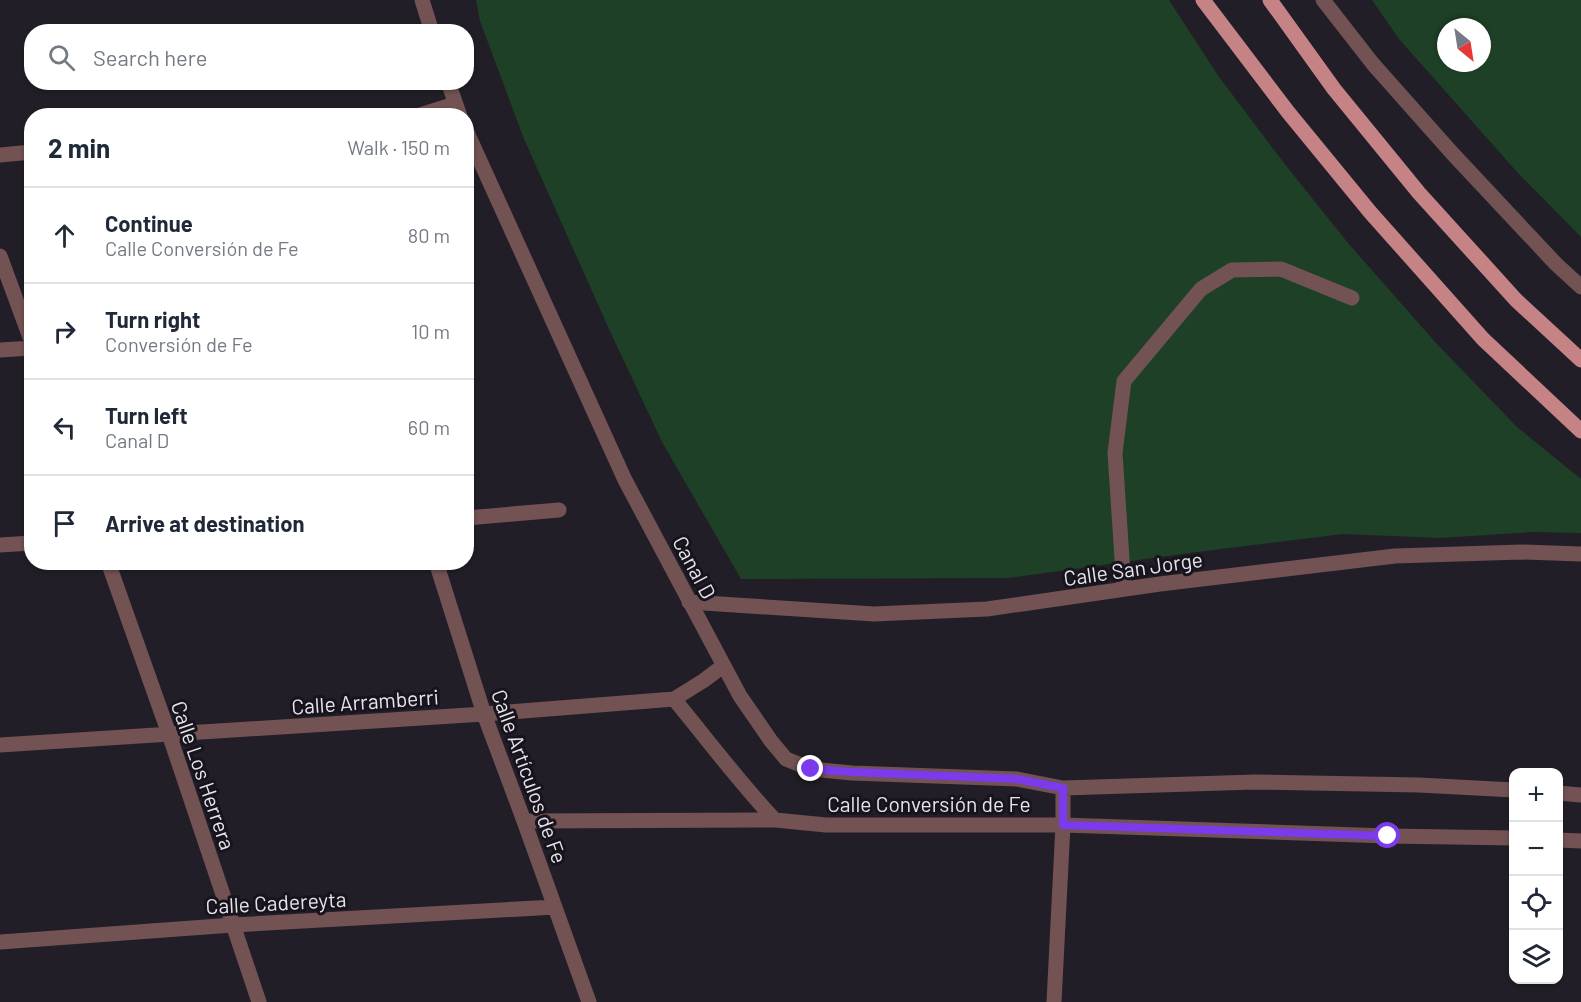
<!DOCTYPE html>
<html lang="en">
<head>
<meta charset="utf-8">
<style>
	:root { --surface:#fff; --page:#f6f6f7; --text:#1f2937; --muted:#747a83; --line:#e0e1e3 }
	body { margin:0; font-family:Barlow,sans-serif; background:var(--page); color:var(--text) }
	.controls { position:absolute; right:18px; bottom:18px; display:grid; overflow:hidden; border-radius:12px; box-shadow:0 2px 4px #0004 }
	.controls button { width:54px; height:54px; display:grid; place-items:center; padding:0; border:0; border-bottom:2px solid var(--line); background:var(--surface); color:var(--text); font:30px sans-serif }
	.compass { position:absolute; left:1437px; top:18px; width:54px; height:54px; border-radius:50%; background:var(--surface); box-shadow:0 2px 4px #0004; rotate:150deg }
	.stop { position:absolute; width:18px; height:18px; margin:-14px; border:4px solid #7c3aed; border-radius:50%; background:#fff }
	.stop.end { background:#7c3aed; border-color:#fff; box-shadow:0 2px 6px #0008 }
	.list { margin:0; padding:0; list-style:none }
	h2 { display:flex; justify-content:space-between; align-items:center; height:78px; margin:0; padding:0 24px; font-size:26px }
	h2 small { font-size:20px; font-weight:400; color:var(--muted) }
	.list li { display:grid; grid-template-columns:39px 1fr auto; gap:18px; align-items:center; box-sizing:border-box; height:96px; padding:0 24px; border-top:2px solid var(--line) }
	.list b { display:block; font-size:22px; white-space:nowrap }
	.list p { margin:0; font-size:20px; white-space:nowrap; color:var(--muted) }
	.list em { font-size:20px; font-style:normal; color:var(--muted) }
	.icon { flex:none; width:33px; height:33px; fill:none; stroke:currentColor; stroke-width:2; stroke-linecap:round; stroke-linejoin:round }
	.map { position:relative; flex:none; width:1581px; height:1002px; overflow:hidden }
	.search { position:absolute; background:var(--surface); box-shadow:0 2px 4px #0004; left:24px; top:24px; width:450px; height:66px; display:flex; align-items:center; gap:15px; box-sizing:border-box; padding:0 21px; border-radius:24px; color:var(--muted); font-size:22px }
	.panel { position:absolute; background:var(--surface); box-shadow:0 2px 4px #0004; left:24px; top:108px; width:450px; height:462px; border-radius:24px }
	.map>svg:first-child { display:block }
	.green { fill:#1e4026; fill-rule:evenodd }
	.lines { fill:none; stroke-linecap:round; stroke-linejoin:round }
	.minor { stroke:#725253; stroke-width:15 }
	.major { stroke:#c68385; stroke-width:15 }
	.route { stroke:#7c3aed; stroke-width:8 }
	.labels { text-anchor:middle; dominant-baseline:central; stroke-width:6; stroke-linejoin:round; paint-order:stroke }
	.street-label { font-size:21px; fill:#e7e4eb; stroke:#18141e }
</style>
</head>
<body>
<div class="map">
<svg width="1581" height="1002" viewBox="0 0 1581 1002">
	<rect width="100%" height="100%" fill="#221e27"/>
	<path class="green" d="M 476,0 L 1169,0 L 1219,77 L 1287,167 L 1348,243 L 1436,343 L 1517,427 L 1581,479 L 1581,533 L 1533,532 L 1440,538 L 1343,534 L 1189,553 L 1008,578 L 741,579 L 662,442 L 609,329 L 524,139 L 480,21 Z
		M 1372,0 L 1581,0 L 1581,237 L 1517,172 L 1399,39 ZM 1446,27 L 1482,27 L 1482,63 L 1446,63 Z"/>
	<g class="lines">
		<path class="minor" d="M 422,0 L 432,32
			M 1323,0 L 1373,64 L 1452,153 L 1556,264 L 1581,287
			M 448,82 L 460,116
			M 417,116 L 455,104
			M 466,130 L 625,480 L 740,696 L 771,741 L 786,759 L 811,769 L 852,773 L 1017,779 L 1063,788 L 1255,782 L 1419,785 L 1514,790
			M 0,155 L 32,152
			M 0,256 L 32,343
			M 0,350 L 32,348
			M 466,518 L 559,510
			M 0,545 L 32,543
			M 108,562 L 169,734 L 259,1002
			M 436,562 L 484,714 L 524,821 L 589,1002
			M 1124,589 L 1115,453 L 1124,381 L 1201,289 L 1232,270 L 1281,269 L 1352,298
			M 689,602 L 874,614 L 987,609 L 1160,584 L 1395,556 L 1522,552 L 1581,554
			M 674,699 C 707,739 739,782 775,820
			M 0,745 L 484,714 L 674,699 L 703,681 L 723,666
			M 1558,793 L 1581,795
			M 524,821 L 775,820 L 826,825 L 1063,825 L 1388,836 L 1514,838
			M 1558,840 L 1581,841
			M 0,942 L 233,925 L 555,907
			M 1054,1002 L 1063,825 L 1063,788"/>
		<path class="major" d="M 1203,0 L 1288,112 L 1370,212 L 1483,339 L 1581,431
			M 1270,0 L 1334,89 L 1419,193 L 1516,300 L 1581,360"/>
	</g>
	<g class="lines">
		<path class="route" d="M 811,769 L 852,772 L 1017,779 L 1063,788 L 1063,825 L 1388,836"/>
	</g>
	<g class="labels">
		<g class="street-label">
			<text transform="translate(695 567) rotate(62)">Canal D</text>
			<text transform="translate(1133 568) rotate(-8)">Calle San Jorge</text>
			<text transform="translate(365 701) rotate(-4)">Calle Arramberri</text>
			<text transform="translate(204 775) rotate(71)">Calle Los Herrera</text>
			<text transform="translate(530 776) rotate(70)">Calle Artículos de Fe</text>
			<text x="929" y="803">Calle Conversión de Fe</text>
			<text transform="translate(276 902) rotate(-3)">Calle Cadereyta</text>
		</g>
	</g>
</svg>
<div class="controls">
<button>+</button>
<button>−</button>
<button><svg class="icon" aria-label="locate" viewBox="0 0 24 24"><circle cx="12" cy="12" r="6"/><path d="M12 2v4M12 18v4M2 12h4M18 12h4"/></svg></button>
<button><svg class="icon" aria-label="layers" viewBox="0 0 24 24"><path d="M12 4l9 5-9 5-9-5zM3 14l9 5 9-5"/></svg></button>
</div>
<svg class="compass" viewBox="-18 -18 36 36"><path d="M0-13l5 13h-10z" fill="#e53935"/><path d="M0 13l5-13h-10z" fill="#747a83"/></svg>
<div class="stop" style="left:1388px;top:836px"></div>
<div class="stop end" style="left:811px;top:769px"></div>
<div class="search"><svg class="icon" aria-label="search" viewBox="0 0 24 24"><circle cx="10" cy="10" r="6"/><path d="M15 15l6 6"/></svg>Search here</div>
<section class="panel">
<h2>2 min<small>Walk · 150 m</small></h2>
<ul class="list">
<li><svg class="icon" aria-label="ahead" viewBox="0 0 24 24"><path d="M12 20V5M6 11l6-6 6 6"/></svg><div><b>Continue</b><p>Calle Conversión de Fe</p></div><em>80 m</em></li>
<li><svg class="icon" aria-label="right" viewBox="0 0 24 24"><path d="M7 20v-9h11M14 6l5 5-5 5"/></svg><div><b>Turn right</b><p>Conversión de Fe</p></div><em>10 m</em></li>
<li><svg class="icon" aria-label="left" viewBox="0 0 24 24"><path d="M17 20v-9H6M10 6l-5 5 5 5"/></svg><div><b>Turn left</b><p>Canal D</p></div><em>60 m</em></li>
<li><svg class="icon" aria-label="arrive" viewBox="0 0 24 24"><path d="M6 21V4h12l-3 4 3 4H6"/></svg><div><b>Arrive at destination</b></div></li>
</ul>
</section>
</div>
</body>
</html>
